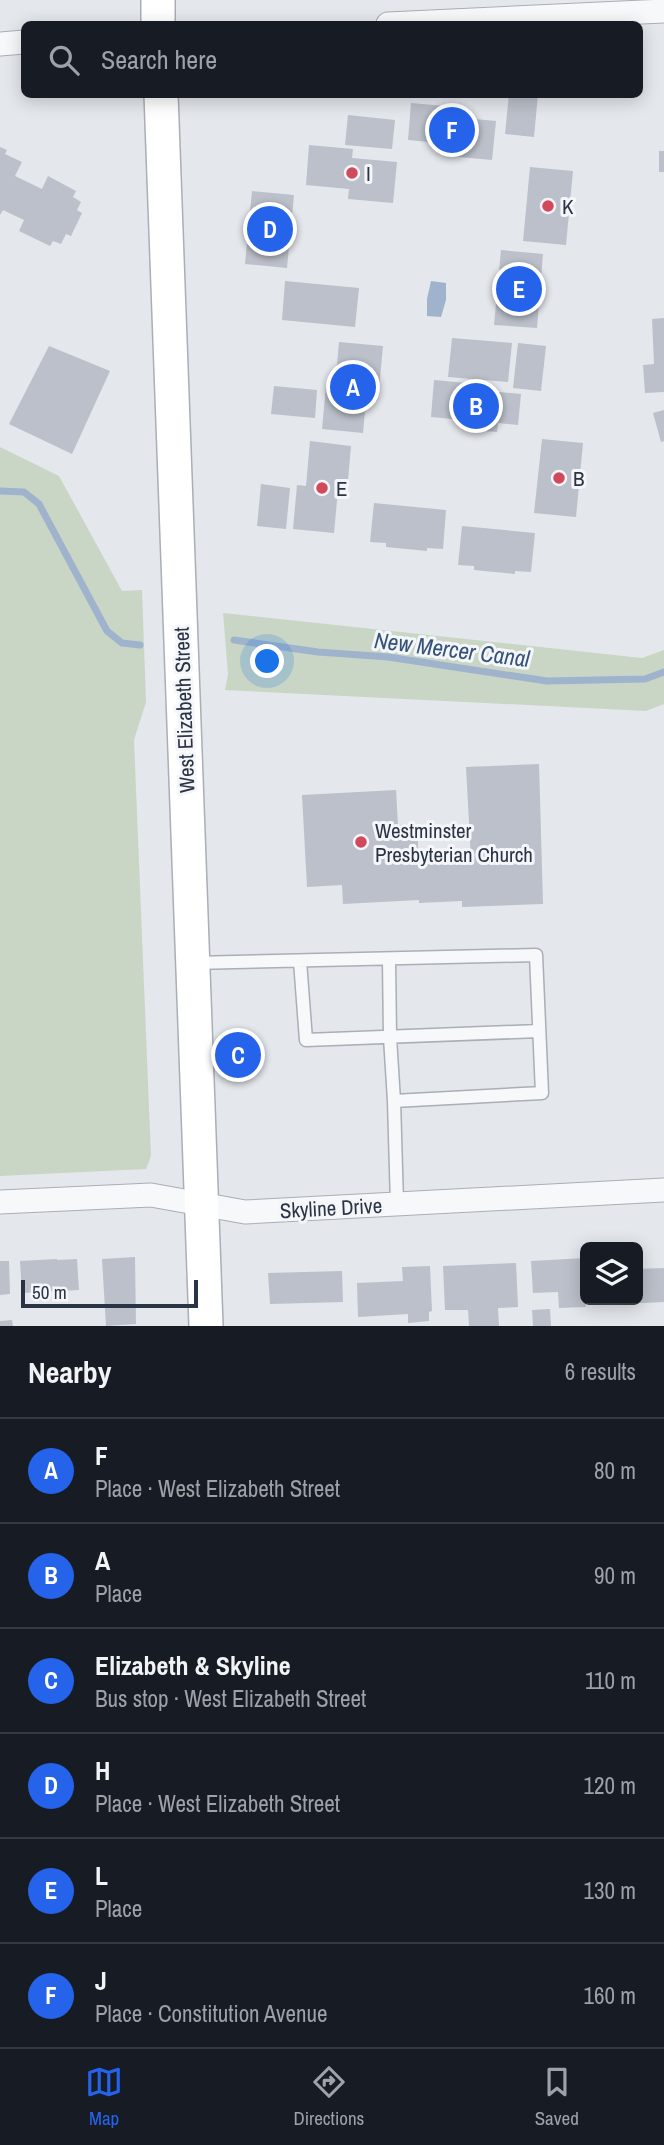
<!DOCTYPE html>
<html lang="en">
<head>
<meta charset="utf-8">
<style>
	:root { --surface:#171b24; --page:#242831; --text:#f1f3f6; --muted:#9ea1a6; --line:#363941; --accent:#2563eb }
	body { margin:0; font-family:"Archivo Narrow",sans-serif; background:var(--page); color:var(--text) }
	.controls { position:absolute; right:21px; bottom:21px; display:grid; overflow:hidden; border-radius:10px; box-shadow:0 4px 18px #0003 }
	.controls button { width:63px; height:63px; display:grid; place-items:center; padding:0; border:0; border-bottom:2px solid var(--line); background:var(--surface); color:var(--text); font:35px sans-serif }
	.scale { position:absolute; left:21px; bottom:18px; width:177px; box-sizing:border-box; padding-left:7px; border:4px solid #2b3445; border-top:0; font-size:19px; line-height:24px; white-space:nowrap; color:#2b3445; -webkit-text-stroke:5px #f4f6f9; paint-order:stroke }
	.you { position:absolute; left:268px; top:662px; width:24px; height:24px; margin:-18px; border:5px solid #fff; border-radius:50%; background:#1a73e8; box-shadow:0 0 0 10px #1a73e833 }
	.badge { display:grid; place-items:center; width:46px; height:46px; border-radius:50%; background:var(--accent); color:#fff; font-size:23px; font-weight:700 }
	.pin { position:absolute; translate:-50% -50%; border:4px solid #fff; box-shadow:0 2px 7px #0006 }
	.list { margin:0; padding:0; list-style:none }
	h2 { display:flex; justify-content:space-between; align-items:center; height:91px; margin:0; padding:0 28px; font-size:30px }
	h2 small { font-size:23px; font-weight:400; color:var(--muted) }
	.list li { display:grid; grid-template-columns:46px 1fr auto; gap:21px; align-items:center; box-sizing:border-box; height:105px; padding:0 28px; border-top:2px solid var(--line) }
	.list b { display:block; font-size:26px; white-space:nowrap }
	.list p { margin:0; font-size:23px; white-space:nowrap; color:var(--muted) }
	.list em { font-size:23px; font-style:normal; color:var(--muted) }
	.icon { flex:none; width:38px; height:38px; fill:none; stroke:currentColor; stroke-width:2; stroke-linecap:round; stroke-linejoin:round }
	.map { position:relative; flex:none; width:664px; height:1326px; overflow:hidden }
	.search { position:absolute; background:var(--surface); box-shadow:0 4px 18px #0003; left:21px; right:21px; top:21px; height:77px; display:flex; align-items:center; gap:18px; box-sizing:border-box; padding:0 24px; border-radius:10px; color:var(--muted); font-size:26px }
	.sheet { height:721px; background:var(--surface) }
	nav { display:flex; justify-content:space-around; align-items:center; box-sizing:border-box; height:98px; border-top:2px solid var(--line); background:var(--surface); font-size:19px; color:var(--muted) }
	nav a { display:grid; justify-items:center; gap:4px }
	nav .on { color:var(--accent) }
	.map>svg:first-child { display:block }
	.green { fill:#c9d6c5 }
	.water { fill:#9fb4cc }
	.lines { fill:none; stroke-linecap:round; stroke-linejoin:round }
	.stream { stroke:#9fb4cc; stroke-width:7 }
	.building { fill:#bbc0ca }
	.lane-casing { stroke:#a9aeb7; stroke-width:15 }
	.street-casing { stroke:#a9aeb7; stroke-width:25 }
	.secondary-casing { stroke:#a9aeb7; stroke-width:36 }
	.lane { stroke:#f7f8fa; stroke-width:12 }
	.street { stroke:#f7f8fa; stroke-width:23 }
	.secondary { stroke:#fff; stroke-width:33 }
	.poi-dot { fill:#d1495b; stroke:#f4f6f9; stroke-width:2.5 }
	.labels { text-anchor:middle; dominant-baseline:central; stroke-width:6; stroke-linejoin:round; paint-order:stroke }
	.poi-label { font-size:21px; fill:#2b3445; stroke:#f4f6f9; text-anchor:start }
	.street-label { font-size:21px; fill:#2b3445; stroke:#f4f6f9 }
	.water-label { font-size:23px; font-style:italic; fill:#34527a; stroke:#f4f6f9 }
</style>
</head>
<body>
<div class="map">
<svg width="664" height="1326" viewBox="0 0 664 1326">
	<rect width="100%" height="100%" fill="#e4e7ec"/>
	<path class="green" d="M 0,447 L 59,476 L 122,591 L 142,590 L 146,702 L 134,740 L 151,1156 L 146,1169 L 0,1176 Z
		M 223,613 L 642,658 L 664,650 L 664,704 L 646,711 L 225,690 L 228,674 Z"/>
	<path class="water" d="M 431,281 L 446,283 L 446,300 L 441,317 L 427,316 L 427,299 Z"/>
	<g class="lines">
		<path class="stream" d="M 0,491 L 24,492 L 39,504 L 107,631 L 122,643 L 140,645
			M 234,640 L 318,652 L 388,657 L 547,681 L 645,679 L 664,672"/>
	</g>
	<path class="building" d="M 509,94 L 538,94 L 534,137 L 505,134 Z
		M 411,103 L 455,107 L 454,117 L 496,121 L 492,160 L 448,156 L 449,144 L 408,140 Z
		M 348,115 L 395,120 L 392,149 L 345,145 Z
		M 309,145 L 353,149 L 352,158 L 397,162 L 393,203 L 348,199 L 349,189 L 306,185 Z
		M 0,147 L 7,150 L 5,154 L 22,162 L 15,176 L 42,189 L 48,176 L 76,191 L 73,197 L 81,202 L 77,210 L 82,213 L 71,236 L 66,234 L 61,244 L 53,241 L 50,246 L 19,231 L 24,220 L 3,210 L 0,215 Z
		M 659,151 L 664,151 L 664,172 L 659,172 Z
		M 530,167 L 573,171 L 566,245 L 523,241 Z
		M 252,191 L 294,195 L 287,268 L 245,264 Z
		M 501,250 L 543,254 L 537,328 L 494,325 Z
		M 285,281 L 359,288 L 355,327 L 282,320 Z
		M 664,318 L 664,392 L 645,393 L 643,365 L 654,364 L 652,319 Z
		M 452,338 L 512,343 L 508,382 L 448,377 Z
		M 339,342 L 383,346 L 379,389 L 367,388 L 363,433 L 322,429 L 326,386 L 335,386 Z
		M 518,343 L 546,346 L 541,391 L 513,388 Z
		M 49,346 L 110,371 L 72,454 L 9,424 Z
		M 434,380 L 477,384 L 477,390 L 521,394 L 518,425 L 498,423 L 497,432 L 472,430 L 473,421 L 431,417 Z
		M 274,386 L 317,390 L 315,418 L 271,414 Z
		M 664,410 L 664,441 L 661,442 L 653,413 Z
		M 542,439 L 583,443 L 576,517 L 534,513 Z
		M 310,441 L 351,446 L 347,491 L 338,490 L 334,533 L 293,529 L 297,485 L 306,486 Z
		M 261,484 L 290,488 L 286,529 L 257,526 Z
		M 374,503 L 446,510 L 443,549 L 427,548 L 427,551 L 386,547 L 386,543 L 370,542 Z
		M 462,526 L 535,533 L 531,572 L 515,571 L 515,574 L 474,570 L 474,566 L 458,565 Z
		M 539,764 L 543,904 L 462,907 L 462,901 L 419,903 L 419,900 L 343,904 L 342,885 L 307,887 L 302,795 L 396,790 L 398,825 L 417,824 L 419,862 L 471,860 L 466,767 Z
		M 135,1257 L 136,1324 L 106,1326 L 102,1259 Z
		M 585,1258 L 586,1307 L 559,1308 L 558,1292 L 533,1293 L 531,1261 Z
		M 57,1259 L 57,1260 L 77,1259 L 79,1290 L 22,1293 L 20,1261 Z
		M 0,1261 L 9,1261 L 10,1294 L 0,1295 Z
		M 516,1263 L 518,1307 L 498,1308 L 499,1326 L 469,1326 L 468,1310 L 445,1310 L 443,1266 Z
		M 430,1266 L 432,1311 L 429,1312 L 429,1321 L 408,1323 L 408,1314 L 358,1317 L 357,1283 L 403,1281 L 402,1267 Z
		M 664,1268 L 664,1302 L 621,1304 L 621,1300 L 638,1300 L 638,1269 Z
		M 342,1271 L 343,1302 L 270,1304 L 268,1273 Z
		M 550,1309 L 551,1326 L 533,1326 L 532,1310 Z
		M 12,1320 L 13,1326 L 0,1326 L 0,1321 Z"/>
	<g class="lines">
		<g class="lane-casing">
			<path id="lane" d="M 389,959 L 390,1037 L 394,1101
				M 300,961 L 306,1040 L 539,1031
				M 193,963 L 536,955 L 542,1093 L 394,1101 L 397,1204"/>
		</g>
		<g class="street-casing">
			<path id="street" d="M 388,24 L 664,11
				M 0,44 L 24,42
				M 0,1202 L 151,1195 L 245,1212 L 664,1190"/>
		</g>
		<g class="secondary-casing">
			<path id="secondary" d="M 158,0 L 158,24
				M 161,94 L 206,1326"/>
		</g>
		<use href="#lane" class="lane"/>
		<use href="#street" class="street"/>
		<use href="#secondary" class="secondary"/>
	</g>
	<g class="poi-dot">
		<circle cx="352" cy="173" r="7"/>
		<circle cx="548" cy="206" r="7"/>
		<circle cx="559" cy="478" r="7"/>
		<circle cx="322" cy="488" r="7"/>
		<circle cx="361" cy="842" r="7"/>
	</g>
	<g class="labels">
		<g class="poi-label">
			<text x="366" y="173">I</text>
			<text x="562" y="206">K</text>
			<text x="573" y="478">B</text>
			<text x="336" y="488">E</text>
			<text x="375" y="830">Westminster<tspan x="375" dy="24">Presbyterian Church</tspan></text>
		</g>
		<g class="street-label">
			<text transform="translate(184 710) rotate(-92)">West Elizabeth Street</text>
			<text transform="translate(331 1208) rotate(-3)">Skyline Drive</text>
		</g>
		<g class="water-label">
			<text transform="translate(452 649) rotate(7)">New Mercer Canal</text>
		</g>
	</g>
</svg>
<div class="controls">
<button><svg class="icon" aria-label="layers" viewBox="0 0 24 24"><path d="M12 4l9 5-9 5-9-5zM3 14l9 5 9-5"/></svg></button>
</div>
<div class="scale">50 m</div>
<div class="you"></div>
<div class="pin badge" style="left:353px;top:387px">A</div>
<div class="pin badge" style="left:476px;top:406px">B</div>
<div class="pin badge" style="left:238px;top:1055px">C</div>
<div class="pin badge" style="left:270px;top:229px">D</div>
<div class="pin badge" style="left:519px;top:289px">E</div>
<div class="pin badge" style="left:452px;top:130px">F</div>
<div class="search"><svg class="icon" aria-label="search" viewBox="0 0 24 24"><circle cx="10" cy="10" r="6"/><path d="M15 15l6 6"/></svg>Search here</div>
</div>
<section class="sheet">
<h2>Nearby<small>6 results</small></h2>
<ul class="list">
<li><span class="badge">A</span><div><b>F</b><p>Place · West Elizabeth Street</p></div><em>80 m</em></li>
<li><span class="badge">B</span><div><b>A</b><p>Place</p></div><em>90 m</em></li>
<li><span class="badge">C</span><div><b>Elizabeth &amp; Skyline</b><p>Bus stop · West Elizabeth Street</p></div><em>110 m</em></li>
<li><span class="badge">D</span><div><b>H</b><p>Place · West Elizabeth Street</p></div><em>120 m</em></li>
<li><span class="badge">E</span><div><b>L</b><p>Place</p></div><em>130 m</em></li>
<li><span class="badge">F</span><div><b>J</b><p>Place · Constitution Avenue</p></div><em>160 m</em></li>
</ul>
</section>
<nav>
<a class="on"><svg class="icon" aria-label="map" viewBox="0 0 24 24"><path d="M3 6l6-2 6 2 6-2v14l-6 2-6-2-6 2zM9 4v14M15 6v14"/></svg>Map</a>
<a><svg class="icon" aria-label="directions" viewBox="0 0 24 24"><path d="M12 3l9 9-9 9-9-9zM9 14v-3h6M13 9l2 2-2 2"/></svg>Directions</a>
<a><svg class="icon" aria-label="saved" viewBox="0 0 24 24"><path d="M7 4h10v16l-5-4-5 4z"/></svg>Saved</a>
</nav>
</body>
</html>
